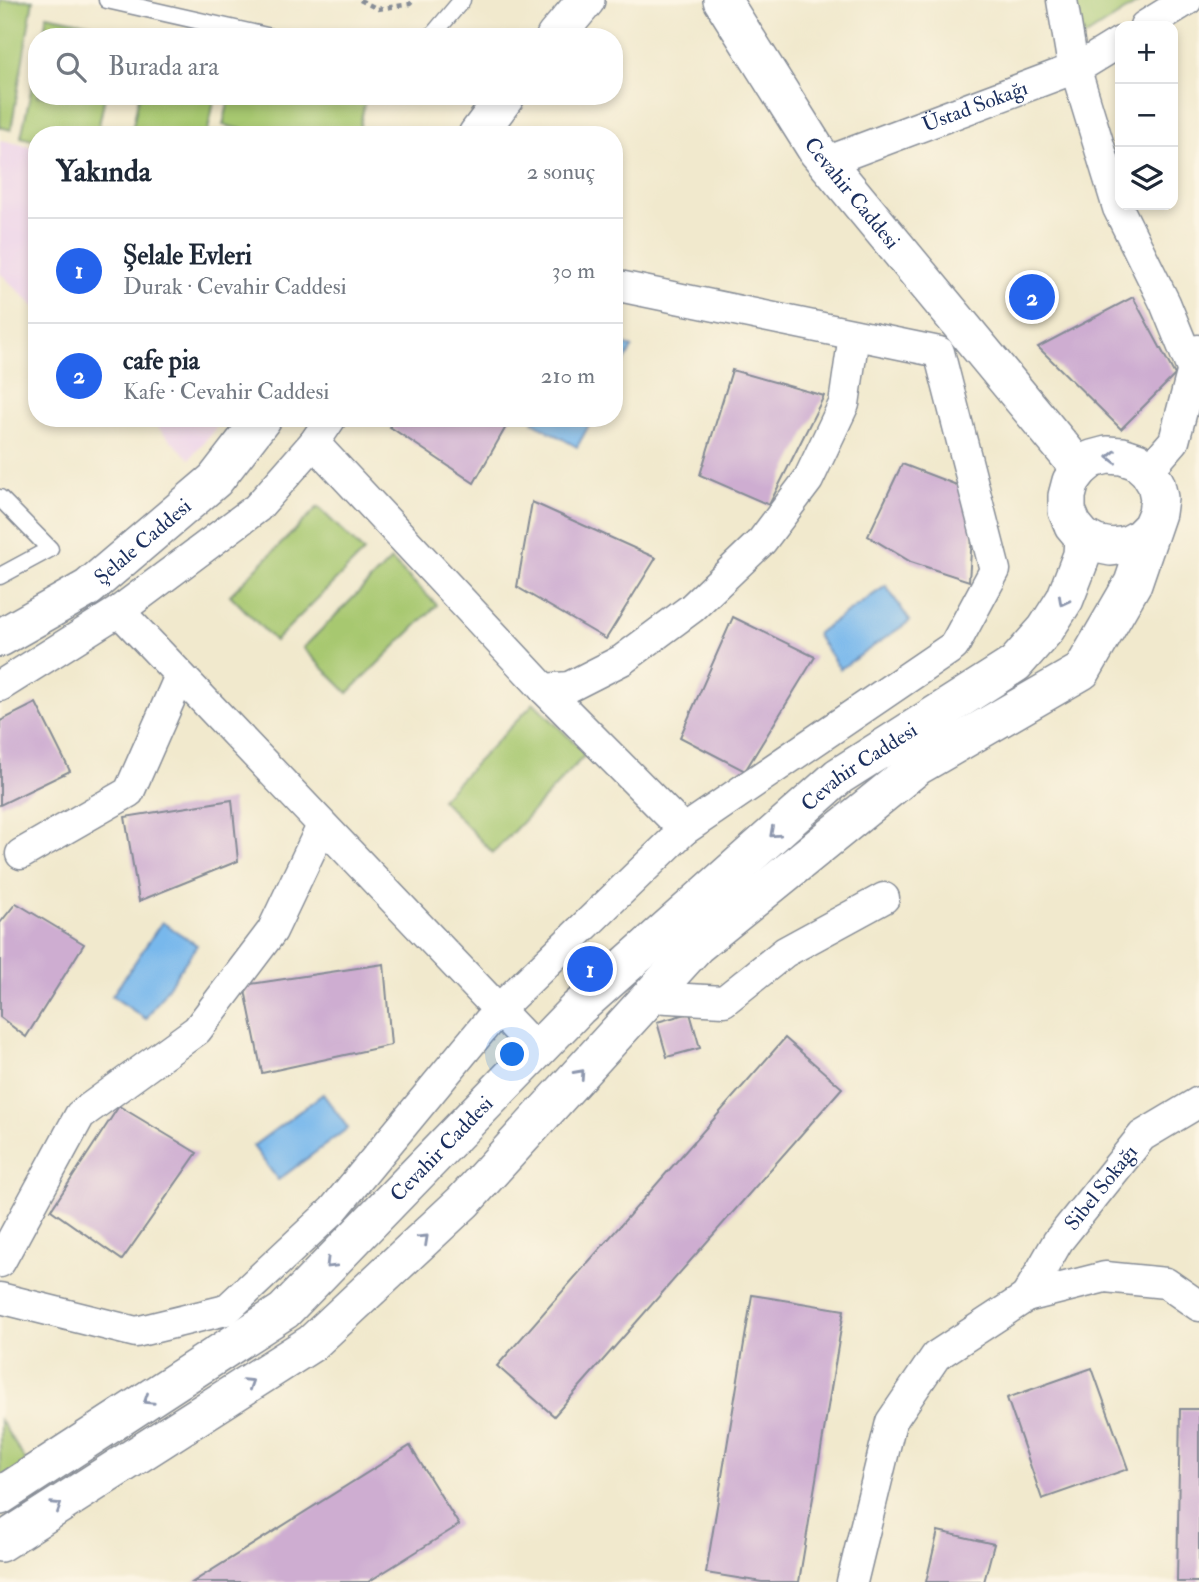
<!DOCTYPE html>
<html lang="tr">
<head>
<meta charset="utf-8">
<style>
	:root { --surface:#fff; --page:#f6f6f7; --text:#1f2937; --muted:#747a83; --line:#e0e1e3; --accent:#2563eb }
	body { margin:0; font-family:"IM FELL Double Pica",serif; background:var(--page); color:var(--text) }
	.controls { position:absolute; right:21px; top:21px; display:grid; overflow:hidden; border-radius:14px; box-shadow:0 4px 10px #0003 }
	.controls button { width:63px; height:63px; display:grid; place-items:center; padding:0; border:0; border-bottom:2px solid var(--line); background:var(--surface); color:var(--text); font:35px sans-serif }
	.you { position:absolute; left:513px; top:1055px; width:24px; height:24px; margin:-18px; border:5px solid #fff; border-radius:50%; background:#1a73e8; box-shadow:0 0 0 10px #1a73e833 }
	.badge { display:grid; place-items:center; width:46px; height:46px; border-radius:50%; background:var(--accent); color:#fff; font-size:23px; font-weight:700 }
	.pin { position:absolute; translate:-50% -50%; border:4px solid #fff; box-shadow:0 2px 7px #0006 }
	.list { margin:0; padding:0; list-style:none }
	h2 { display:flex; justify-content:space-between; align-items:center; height:91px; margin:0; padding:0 28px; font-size:30px }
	h2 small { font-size:23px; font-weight:400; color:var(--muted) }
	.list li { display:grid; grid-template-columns:46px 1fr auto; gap:21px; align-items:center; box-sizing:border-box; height:105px; padding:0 28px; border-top:2px solid var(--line) }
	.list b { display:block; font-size:26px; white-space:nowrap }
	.list p { margin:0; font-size:23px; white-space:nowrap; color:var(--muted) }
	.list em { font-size:23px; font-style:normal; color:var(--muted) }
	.icon { flex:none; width:38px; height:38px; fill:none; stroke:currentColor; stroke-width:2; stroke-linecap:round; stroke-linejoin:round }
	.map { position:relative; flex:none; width:1199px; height:1582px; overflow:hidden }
	.search { position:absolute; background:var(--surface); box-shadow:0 4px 10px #0003; left:28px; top:28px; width:595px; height:77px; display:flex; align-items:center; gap:18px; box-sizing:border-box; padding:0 24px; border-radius:28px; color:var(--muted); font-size:26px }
	.panel { position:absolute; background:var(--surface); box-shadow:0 4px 10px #0003; left:28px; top:126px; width:595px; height:301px; border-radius:28px }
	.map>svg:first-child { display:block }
	.built { fill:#ecd1ea }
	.green { fill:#a7c870; stroke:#617c67; stroke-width:2 }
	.water { fill:#78b8ec; stroke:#4a74a5; stroke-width:2 }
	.building { fill:#ceadd1 }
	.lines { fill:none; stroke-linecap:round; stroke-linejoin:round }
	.service-casing { stroke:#868c96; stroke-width:19 }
	.minor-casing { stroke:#868c96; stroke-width:33 }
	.tertiary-casing { stroke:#868c96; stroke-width:40 }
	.path { stroke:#868c96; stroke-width:4.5; stroke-dasharray:5 5; stroke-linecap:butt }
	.service { stroke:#fff; stroke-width:16 }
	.minor { stroke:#fff; stroke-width:30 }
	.tertiary { stroke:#fff; stroke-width:37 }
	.oneway { stroke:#8d97ae }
	.labels { text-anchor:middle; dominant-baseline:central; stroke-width:5; stroke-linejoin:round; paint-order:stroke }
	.street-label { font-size:21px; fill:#1b2f5e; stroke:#fcf5e5 }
</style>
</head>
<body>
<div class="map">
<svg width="1199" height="1582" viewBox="0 0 1199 1582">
	<rect width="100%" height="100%" fill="#fcf5e5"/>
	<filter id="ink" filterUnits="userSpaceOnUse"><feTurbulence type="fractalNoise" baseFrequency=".0143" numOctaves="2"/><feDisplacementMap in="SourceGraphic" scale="14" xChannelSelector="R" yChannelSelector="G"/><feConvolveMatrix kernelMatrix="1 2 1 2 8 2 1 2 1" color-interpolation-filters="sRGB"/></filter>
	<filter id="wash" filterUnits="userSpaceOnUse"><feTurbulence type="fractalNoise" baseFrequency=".00686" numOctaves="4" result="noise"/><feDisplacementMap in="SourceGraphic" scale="28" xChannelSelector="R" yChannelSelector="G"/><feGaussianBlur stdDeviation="1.57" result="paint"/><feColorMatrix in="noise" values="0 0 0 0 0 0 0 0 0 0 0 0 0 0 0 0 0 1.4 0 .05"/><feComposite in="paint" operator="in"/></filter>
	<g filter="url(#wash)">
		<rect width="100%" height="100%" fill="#f1e9cd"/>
		<path class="built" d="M 0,140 L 37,148 L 37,309 L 0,273 Z
			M 148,418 L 224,418 L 190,459 Z"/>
		<path class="green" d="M 0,0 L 33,0 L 11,130 L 0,127 Z
			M 1070,0 L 1142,0 L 1078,41 Z
			M 47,15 L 120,30 L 118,37 L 43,37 Z
			M 37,64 L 37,96 L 105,96 L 97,135 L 37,135 L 37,141 L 21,137 Z
			M 139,96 L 215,96 L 207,135 L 131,135 Z
			M 230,96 L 366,96 L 358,135 L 267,135 L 223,125 Z
			M 318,507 L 364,552 L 275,641 L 230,595 Z
			M 391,560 L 437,605 L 348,693 L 303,648 Z
			M 534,703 L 586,754 L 493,853 L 441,799 Z
			M 0,1420 L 29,1466 L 0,1484 Z"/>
		<path class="water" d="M 614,339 L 632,348 L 614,380 Z
			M 535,418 L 593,418 L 577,447 L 533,422 Z
			M 886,586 L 910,621 L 840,669 L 816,634 Z
			M 162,922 L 197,945 L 146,1019 L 112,996 Z
			M 323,1094 L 348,1128 L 278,1180 L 253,1146 Z"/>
		<g id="blocks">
			<path class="building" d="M 1133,297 L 1175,375 L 1121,429 L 1038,347 Z
				M 732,370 L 824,396 L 769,505 L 700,475 Z
				M 396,418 L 511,418 L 474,483 L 390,427 Z
				M 902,464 L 975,492 L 969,581 L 911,562 L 868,536 Z
				M 532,502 L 656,558 L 606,639 L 517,587 Z
				M 733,617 L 815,657 L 745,771 L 680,737 Z
				M 36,703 L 70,771 L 0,805 L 0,721 Z
				M 232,800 L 238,861 L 139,901 L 125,817 Z
				M 16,903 L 84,944 L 26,1037 L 0,1017 L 0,923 Z
				M 384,964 L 391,1045 L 262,1073 L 244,985 Z
				M 690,1013 L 700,1048 L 667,1057 L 657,1022 Z
				M 785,1038 L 842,1088 L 554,1416 L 497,1366 Z
				M 119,1106 L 197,1153 L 122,1260 L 51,1210 Z
				M 752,1295 L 844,1310 L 799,1582 L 762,1582 L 706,1573 Z
				M 1092,1368 L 1128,1469 L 1042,1499 L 1007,1398 Z
				M 1180,1409 L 1199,1409 L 1199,1582 L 1177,1582 Z
				M 410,1446 L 459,1525 L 368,1582 L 193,1582 Z
				M 938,1531 L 994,1544 L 984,1582 L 926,1582 Z"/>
		</g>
	</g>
	<g filter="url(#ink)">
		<use href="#blocks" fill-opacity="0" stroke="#868c96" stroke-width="2"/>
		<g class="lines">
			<g class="service-casing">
				<path id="service" d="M 107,0 L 271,37
					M 431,37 L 462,0
					M 0,498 L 50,549 L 0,576"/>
			</g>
			<g class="minor-casing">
				<g id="minor">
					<path d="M 1062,0 L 1071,54 L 1118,208 L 1165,303 L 1192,369"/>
					<path d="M 1145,26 L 1187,0"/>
					<path id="s1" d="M 826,162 L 1081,66 L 1120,42"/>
					<path d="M 314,443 L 544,689 L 684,830"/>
					<path d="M 1148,471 L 1174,441 L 1198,350"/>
					<path d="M 119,611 L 537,1050"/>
					<path d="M 0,686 L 119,611 L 257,508 L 314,443 L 331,418"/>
					<path d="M 544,689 L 569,687 L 622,660 L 692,608 L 762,541 L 808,480 L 844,404 L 854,335"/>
					<path d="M 21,854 L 129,792 L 180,676"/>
					<path d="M 650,997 L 724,1001 L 785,952 L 884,898"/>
					<path d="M 0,1262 L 80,1115 L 197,1030 L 272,931 L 322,826"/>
					<path id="s2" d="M 1026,1297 L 1058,1241 L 1142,1136 L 1199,1102"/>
					<path d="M 0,1298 L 136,1332 L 226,1310 L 333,1210 L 498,1010 L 684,830 L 954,646 L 995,570 L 939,352 L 614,285"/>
					<path d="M 852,1582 L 891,1422 L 936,1356 L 1026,1297 L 1105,1277 L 1166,1283 L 1199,1306"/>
				</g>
			</g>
			<g class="tertiary-casing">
				<g id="tertiary">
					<path id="s3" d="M 722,0 L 817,151 L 1080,469"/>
					<path d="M 555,37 L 586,0"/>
					<path d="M 477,135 L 506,96"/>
					<path id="s4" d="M 0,638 L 88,588 L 215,480 L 263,418"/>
					<path id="s5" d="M 0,1496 L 284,1311 L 578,1008 L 839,776 L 1015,664 L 1046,629 L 1065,599 L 1082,555 L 1083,537"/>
					<path d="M 0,1543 L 312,1343 L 463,1202 L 696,946 L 918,766 L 1082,671 L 1133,583 L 1157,513 L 1159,498 L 1156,484 L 1148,471 L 1137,461 L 1122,456 L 1107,455 L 1092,459 L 1080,469 L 1071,481 L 1067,496 L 1067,511 L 1073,525 L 1083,537 L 1096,544 L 1111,547 L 1127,545 L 1140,538 L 1151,527 L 1157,513"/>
				</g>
			</g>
			<path class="path" d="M 360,0 L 378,9 L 410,4 L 414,0"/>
			<use href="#service" class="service"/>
			<use href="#minor" class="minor"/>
			<use href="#tertiary" class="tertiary"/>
		</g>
		<defs><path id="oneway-chevron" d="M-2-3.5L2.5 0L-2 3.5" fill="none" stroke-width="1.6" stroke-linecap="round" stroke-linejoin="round" transform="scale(1.75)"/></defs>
		<g class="oneway">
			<use href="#oneway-chevron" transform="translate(1112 457) rotate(179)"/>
			<use href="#oneway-chevron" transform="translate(1063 601) rotate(118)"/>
			<use href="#oneway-chevron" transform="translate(774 833) rotate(138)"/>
			<use href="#oneway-chevron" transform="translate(580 1074) rotate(-48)"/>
			<use href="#oneway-chevron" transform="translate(424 1239) rotate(-43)"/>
			<use href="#oneway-chevron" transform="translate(330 1264) rotate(135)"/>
			<use href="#oneway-chevron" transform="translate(249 1383) rotate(-33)"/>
			<use href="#oneway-chevron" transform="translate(148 1400) rotate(147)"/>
			<use href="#oneway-chevron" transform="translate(57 1506) rotate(-33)"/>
		</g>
	</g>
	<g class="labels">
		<g class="street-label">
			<text stroke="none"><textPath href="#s1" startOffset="159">Üstad Sokağı</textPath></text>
			<text stroke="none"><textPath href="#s3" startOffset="233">Cevahir Caddesi</textPath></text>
			<text stroke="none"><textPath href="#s4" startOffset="173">Şelale Caddesi</textPath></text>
			<text stroke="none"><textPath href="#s5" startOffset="1132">Cevahir Caddesi</textPath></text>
			<text stroke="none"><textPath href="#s5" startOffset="565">Cevahir Caddesi</textPath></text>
			<text stroke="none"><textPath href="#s2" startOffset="133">Sibel Sokağı</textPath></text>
		</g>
	</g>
</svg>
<div class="controls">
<button>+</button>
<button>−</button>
<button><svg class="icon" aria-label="layers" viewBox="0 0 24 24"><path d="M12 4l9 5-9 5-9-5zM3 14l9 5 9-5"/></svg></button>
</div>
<div class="you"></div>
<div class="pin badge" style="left:590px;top:969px">1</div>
<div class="pin badge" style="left:1032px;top:297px">2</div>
<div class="search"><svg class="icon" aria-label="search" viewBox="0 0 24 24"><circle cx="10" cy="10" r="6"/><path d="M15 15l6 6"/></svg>Burada ara</div>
<section class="panel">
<h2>Yakında<small>2 sonuç</small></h2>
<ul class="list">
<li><span class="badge">1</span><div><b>Şelale Evleri</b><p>Durak · Cevahir Caddesi</p></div><em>30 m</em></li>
<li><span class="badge">2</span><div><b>cafe pia</b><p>Kafe · Cevahir Caddesi</p></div><em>210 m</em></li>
</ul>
</section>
</div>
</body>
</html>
